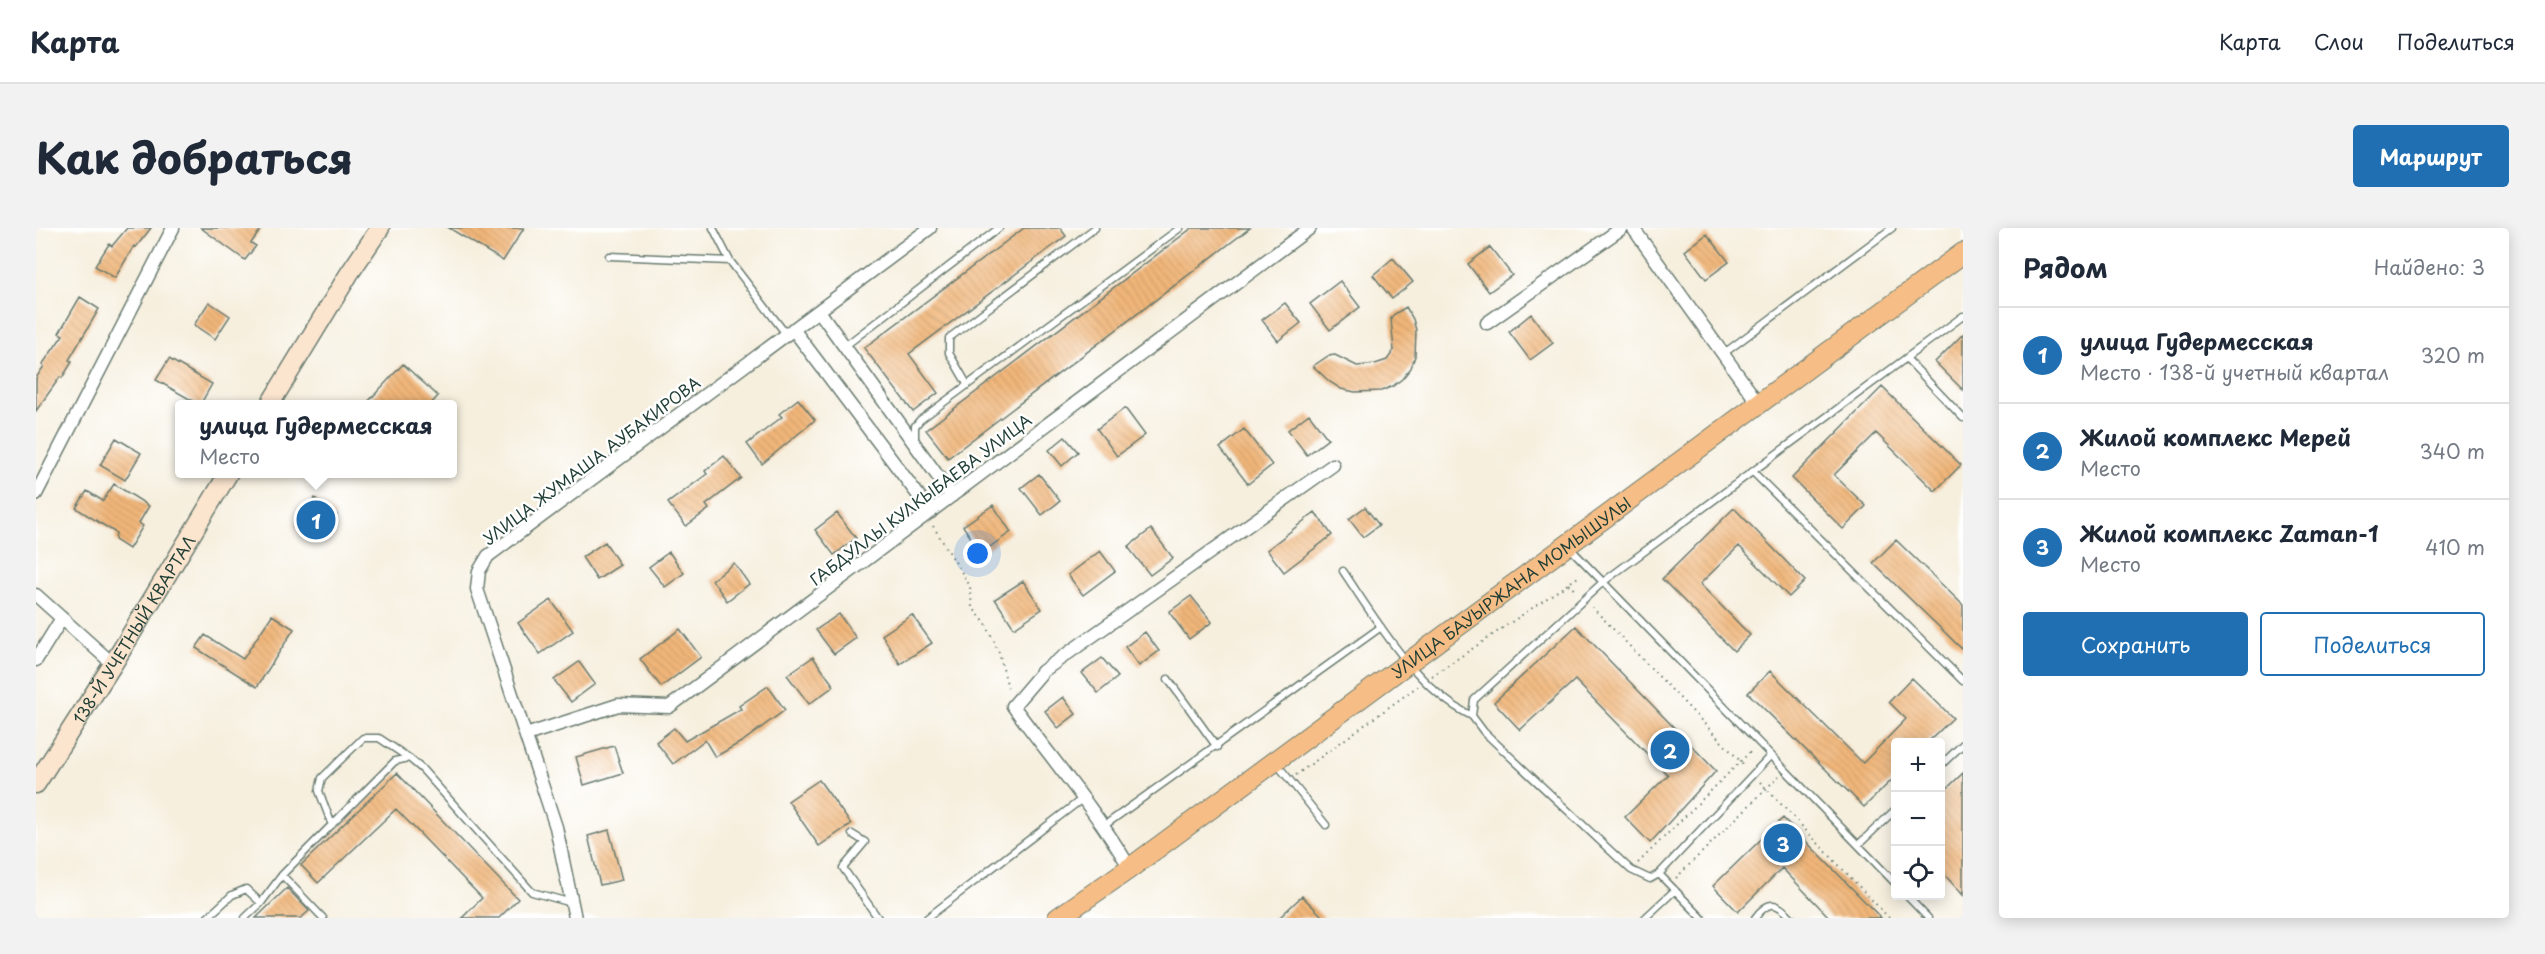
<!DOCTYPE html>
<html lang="ru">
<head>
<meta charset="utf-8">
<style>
	:root { --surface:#fff; --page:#f2f2f3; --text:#1f2937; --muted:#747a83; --line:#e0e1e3; --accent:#1f6fb2 }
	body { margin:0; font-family:"Playpen Sans",sans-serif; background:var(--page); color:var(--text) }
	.controls { position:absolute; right:18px; bottom:18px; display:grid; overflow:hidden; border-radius:6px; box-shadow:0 3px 15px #0003 }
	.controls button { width:54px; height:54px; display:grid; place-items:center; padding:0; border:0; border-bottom:2px solid var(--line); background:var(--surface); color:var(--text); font:30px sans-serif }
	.you { position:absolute; left:942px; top:326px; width:21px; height:21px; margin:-15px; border:4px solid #fff; border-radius:50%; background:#1a73e8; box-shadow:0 0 0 9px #1a73e833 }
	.badge { display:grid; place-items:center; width:39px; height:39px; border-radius:50%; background:var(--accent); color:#fff; font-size:20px; font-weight:700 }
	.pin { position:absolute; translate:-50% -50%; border:3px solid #fff; box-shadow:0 2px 6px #0006 }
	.popup { position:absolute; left:139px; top:172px; width:282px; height:78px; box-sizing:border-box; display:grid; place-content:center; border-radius:6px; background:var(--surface); filter:drop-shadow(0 2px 4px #0005); font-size:20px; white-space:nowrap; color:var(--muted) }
	.popup b { font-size:22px; color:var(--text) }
	.popup::after { content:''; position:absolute; left:50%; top:100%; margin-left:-12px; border:12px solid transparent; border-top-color:var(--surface) }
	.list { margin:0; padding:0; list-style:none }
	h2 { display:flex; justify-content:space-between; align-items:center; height:78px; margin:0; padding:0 24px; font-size:26px }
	h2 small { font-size:20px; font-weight:400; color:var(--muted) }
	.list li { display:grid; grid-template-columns:39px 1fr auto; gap:18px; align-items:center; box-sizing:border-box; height:96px; padding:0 24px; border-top:2px solid var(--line) }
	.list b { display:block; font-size:22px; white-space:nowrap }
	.list p { margin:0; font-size:20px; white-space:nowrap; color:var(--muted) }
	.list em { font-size:20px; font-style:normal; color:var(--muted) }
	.actions { display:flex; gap:12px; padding:18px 24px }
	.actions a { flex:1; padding:14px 0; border:2px solid var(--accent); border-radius:6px; text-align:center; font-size:21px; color:var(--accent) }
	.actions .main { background:var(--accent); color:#fff }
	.icon { flex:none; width:33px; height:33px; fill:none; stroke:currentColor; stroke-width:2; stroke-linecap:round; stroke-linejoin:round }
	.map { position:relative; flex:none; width:1927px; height:690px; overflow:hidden; border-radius:6px }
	header { display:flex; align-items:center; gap:36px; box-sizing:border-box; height:84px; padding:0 30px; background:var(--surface); border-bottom:2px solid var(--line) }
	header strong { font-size:28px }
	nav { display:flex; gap:33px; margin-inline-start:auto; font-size:21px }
	.intro { display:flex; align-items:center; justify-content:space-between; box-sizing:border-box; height:144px; padding:0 36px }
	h1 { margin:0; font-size:42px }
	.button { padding:15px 27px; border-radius:6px; background:var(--accent); color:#fff; font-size:21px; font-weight:700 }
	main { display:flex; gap:36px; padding:0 36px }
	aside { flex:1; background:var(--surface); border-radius:6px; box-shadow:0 3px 15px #0003 }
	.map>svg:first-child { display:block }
	.building { fill:url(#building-back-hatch) }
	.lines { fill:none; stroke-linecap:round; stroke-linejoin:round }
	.service-casing { stroke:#6a7b70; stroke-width:9 }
	.minor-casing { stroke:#6a7b70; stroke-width:15 }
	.secondary-casing { stroke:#6a7b70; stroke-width:21 }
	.primary-casing { stroke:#6a7b70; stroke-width:22 }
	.path { stroke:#6a7b70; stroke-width:2; stroke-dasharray:1.5 4.5; stroke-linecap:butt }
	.service { stroke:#fff; stroke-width:6 }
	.minor { stroke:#fff; stroke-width:12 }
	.secondary { stroke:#fbe5cf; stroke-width:18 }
	.primary { stroke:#f6be86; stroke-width:20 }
	.labels { text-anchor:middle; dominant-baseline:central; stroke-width:5; stroke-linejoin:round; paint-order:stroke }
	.street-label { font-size:16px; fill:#1f3d34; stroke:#fff }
</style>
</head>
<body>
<header>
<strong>Карта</strong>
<nav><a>Карта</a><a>Слои</a><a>Поделиться</a></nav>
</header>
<div class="intro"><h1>Как добраться</h1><a class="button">Маршрут</a></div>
<main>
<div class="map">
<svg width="1927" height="690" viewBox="0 0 1927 690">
	<defs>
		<pattern id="building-back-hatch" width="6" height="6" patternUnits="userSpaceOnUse" patternTransform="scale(1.5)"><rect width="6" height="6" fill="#f1b679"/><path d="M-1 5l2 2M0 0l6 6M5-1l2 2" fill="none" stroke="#ce9d69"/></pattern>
	</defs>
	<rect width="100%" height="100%" fill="#fff"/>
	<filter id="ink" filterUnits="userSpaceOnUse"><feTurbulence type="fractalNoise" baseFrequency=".0167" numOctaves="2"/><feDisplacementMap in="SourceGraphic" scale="12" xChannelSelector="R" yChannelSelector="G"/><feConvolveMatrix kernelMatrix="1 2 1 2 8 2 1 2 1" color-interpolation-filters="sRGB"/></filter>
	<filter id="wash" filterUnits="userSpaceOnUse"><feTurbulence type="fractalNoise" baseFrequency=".008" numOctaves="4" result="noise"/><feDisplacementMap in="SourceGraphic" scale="24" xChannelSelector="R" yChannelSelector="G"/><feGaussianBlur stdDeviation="1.35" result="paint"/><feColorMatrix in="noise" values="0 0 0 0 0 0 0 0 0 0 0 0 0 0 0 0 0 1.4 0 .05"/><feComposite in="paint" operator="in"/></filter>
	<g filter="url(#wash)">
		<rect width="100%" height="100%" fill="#f6efde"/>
		<g id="blocks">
			<path class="building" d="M 91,0 L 115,0 L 100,19 L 98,18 L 79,50 L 59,38 L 73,16 L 76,18 Z
				M 165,0 L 226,0 L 215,15 L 220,18 L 209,32 Z
				M 413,0 L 488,0 L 467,33 Z
				M 988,0 L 1024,0 L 1030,8 L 873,126 L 902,165 L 877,184 L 828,120 Z
				M 1156,0 L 1214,0 L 912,230 L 890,202 Z
				M 1671,6 L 1693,34 L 1670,51 L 1649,23 Z
				M 1454,19 L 1476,47 L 1453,64 L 1432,36 Z
				M 1357,30 L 1377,54 L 1356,71 L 1337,47 Z
				M 1304,53 L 1324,79 L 1294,102 L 1274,76 Z
				M 44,69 L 63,81 L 33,132 L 36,134 L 26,150 L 24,149 L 0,183 L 0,150 L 8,138 L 6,137 L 27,107 L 23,105 Z
				M 173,74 L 194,88 L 179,111 L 158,97 Z
				M 1249,75 L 1265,95 L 1242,113 L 1226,92 Z
				M 1370,79 L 1377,91 L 1380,102 L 1379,128 L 1375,140 L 1366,151 L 1357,158 L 1345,163 L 1319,164 L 1305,161 L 1294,154 L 1277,138 L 1292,128 L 1299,127 L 1321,138 L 1339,136 L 1351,132 L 1358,122 L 1355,91 L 1357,87 Z
				M 1495,86 L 1517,115 L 1494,132 L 1473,104 Z
				M 1927,106 L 1927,162 L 1899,134 Z
				M 133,131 L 176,156 L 164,177 L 120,152 Z
				M 367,136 L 402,168 L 394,177 L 329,177 Z
				M 1846,159 L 1925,237 L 1899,263 L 1840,205 L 1798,247 L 1830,278 L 1807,301 L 1756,250 Z
				M 762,171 L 779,192 L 726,236 L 711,216 L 746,189 L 743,186 Z
				M 1089,180 L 1109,207 L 1081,228 L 1061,201 Z
				M 1273,186 L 1292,211 L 1271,227 L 1252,202 Z
				M 1208,201 L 1236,237 L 1212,256 L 1184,220 Z
				M 1029,209 L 1042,224 L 1026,238 L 1013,222 Z
				M 80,210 L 105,225 L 89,252 L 64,237 Z
				M 688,228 L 705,250 L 670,277 L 673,281 L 650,298 L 632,275 L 671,246 L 669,243 Z
				M 1003,246 L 1024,273 L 1006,287 L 985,260 Z
				M 78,256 L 113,278 L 103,295 L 107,298 L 93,321 L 79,312 L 80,305 L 40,280 L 51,263 L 67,273 Z
				M 279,270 L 301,287 L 281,313 L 259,298 Z
				M 957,277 L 975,304 L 945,325 L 927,298 Z
				M 1329,279 L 1343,297 L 1327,309 L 1313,291 Z
				M 1698,280 L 1769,353 L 1753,369 L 1703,318 L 1664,356 L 1714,407 L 1698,423 L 1626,351 Z
				M 1279,284 L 1296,307 L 1248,344 L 1231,322 Z
				M 801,285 L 820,310 L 798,327 L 779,302 Z
				M 1115,301 L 1137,330 L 1114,347 L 1092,319 Z
				M 1860,312 L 1927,377 L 1927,422 L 1837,335 Z
				M 569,314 L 584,337 L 561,352 L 546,329 Z
				M 1064,323 L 1079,343 L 1047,367 L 1032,347 Z
				M 633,324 L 648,345 L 629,359 L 613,339 Z
				M 698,335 L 713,356 L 691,373 L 676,352 Z
				M 987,353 L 1006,381 L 978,400 L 959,371 Z
				M 1155,368 L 1176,394 L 1153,411 L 1133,384 Z
				M 515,372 L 537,403 L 504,426 L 482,395 Z
				M 803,386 L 820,410 L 798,426 L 780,402 Z
				M 236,387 L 258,401 L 221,459 L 160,420 L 169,407 L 207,431 Z
				M 876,387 L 896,415 L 864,436 L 846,407 Z
				M 1540,398 L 1680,543 L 1614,615 L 1589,589 L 1632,547 L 1539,452 L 1484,502 L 1458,474 Z
				M 644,401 L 665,429 L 625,459 L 604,431 Z
				M 1109,404 L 1123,423 L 1103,438 L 1089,419 Z
				M 777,429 L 798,458 L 773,476 L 751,447 Z
				M 1066,430 L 1082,449 L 1062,465 L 1046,445 Z
				M 543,434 L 559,456 L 535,474 L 518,452 Z
				M 1734,443 L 1827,535 L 1870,491 L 1853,474 L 1876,450 L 1917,490 L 1892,514 L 1860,514 L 1860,548 L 1828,579 L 1712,465 Z
				M 732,458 L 749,482 L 707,513 L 679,529 L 669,512 L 637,536 L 620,514 L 638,500 L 649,513 L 705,481 L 703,478 Z
				M 1027,469 L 1040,486 L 1022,500 L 1009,483 Z
				M 578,518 L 587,545 L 548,557 L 540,529 Z
				M 361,545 L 482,671 L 463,690 L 426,690 L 446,670 L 360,581 L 282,655 L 265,637 Z
				M 1927,545 L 1927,667 L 1905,643 L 1905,566 Z
				M 783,552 L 815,596 L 783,618 L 752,573 Z
				M 1747,590 L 1845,690 L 1794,690 L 1746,640 L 1702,684 L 1677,658 Z
				M 573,602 L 586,652 L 564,657 L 552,608 Z
				M 251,660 L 273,683 L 265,690 L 220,690 Z
				M 1266,668 L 1288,690 L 1243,690 Z"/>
		</g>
	</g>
	<g filter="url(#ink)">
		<use href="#blocks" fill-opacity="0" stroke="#6a7b70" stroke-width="1.5"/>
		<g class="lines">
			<g class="service-casing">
				<path id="service" d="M 677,0 L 694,33 L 750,106
					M 573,28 L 694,33
					M 809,118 L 963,0
					M 1687,126 L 1856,0
					M 1870,130 L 1927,190
					M 931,156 L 913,125 L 913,110 L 1059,0
					M 879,212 L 879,198 L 884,192 L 1144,0
					M 1717,244 L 1927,453
					M 1534,320 L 1860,656
					M 1307,343 C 1340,392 1381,462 1436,488
					M 1132,451 L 1181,519
					M 1735,527 L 1623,646 L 1614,651 L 1595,642 L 1448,504 L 1436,488 L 1438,472 L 1567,354 L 1927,88
					M 1240,535 L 1290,597
					M 1904,538 L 1927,516
					M 296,597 L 283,563 L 286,550 L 327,510 L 343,510 L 373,530
					M 1069,597 L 1345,399
					M 816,606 L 829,614 L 807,640 L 842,690
					M 1822,617 L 1860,581
					M 1623,646 L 1666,690
					M 246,647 L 287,690
					M 1871,668 L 1892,690
					M 171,690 L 196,667 L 210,661 L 225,675
					M 209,690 L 225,675 L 246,647 L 359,533 L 373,530 L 386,541 L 496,664 L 536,675
					M 891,690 L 1046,571
					M 1609,690 L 1639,662
					M 1719,690 C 1733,671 1741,674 1756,690"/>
			</g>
			<g class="minor-casing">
				<path id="minor" d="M 1597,0 L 1722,175
					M 783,83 L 916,268
					M 1451,95 L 1586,0
					M 757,101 L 895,284
					M 0,266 L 137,0
					M 0,367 L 77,436
					M 0,432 L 26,390
					M 490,507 L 582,477 L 633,479 L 1274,0
					M 1094,640 C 1060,583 1017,532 977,478 L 1007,443 L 1297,237
					M 539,690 L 520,599 L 441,361 L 443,343 L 452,328 L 894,0"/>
			</g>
			<g class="secondary-casing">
				<g id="secondary">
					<path d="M 234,176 L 313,46 L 344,0"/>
					<path id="s1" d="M 0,556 L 77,436 L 192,246"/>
				</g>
			</g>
			<g class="primary-casing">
				<g id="primary">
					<path id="s2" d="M 1022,690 L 1094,640 L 1927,25"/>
				</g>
			</g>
			<path class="path" d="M 897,298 L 934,358 L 936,379 L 950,396 L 963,425 L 973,464
				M 1532,356 L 1541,364
				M 1556,379 L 1710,539
				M 1396,448 L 1545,347
				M 1260,547 L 1382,458
				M 1724,554 L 1853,690
				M 1602,635 L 1717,521
				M 1640,650 L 1743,548"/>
			<use href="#service" class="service"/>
			<use href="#minor" class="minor"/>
			<use href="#secondary" class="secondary"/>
			<use href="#primary" class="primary"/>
		</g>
	</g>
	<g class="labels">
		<g class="street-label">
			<text transform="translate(555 232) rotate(-37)">УЛИЦА ЖУМАША АУБАКИРОВА</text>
			<text transform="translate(884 271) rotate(-37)">ГАБДУЛЛЫ КУЛКЫБАЕВА УЛИЦА</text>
			<text stroke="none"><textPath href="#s2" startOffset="561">УЛИЦА БАУЫРЖАНА МОМЫШУЛЫ</textPath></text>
			<text stroke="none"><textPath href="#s1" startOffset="183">138-Й УЧЕТНЫЙ КВАРТАЛ</textPath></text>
		</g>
	</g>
</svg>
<div class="controls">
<button>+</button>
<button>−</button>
<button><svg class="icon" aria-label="locate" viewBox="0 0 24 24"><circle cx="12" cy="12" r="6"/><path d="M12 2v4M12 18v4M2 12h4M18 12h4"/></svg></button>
</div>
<div class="you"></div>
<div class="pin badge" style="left:280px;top:292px">1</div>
<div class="popup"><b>улица Гудермесская</b>Место</div>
<div class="pin badge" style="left:1634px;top:522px">2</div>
<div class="pin badge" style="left:1747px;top:615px">3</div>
</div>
<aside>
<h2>Рядом<small>Найдено: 3</small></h2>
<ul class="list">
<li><span class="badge">1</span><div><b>улица Гудермесская</b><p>Место · 138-й учетный квартал</p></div><em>320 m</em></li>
<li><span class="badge">2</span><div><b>Жилой комплекс Мерей</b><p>Место</p></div><em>340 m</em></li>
<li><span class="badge">3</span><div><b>Жилой комплекс Zaman-1</b><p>Место</p></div><em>410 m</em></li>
</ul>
<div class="actions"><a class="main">Сохранить</a><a>Поделиться</a></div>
</aside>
</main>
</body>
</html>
